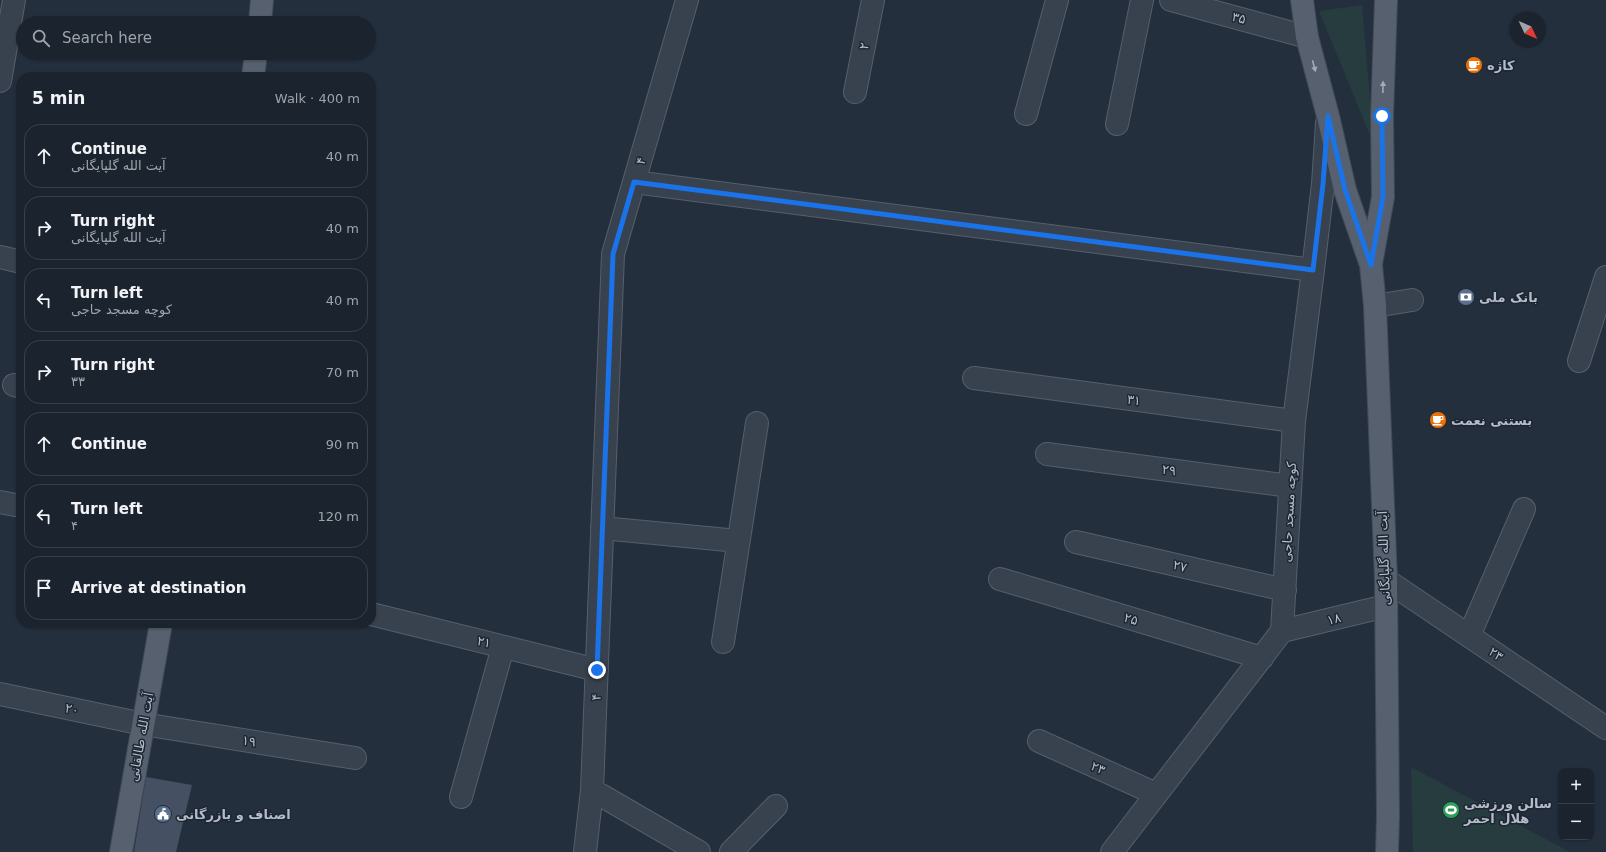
<!DOCTYPE html>
<html lang="en">
<head>
<meta charset="utf-8">
<style>
	:root { --surface:#1b232e; --page:#242b36; --text:#f1f3f6; --muted:#a0a4aa; --line:#39404a }
	body { margin:0; font-family:"DejaVu Sans","Noto Sans Arabic",sans-serif; background:var(--page); color:var(--text) }
	.controls { position:absolute; right:12px; bottom:12px; display:grid; overflow:hidden; border-radius:8px; box-shadow:0 1px 3px #0004 }
	.controls button { width:36px; height:36px; display:grid; place-items:center; padding:0; border:0; border-bottom:1px solid var(--line); background:var(--surface); color:var(--text); font:20px sans-serif }
	.compass { position:absolute; left:1510px; top:12px; width:36px; height:36px; border-radius:50%; background:var(--surface); box-shadow:0 1px 3px #0004; rotate:134deg }
	.stop { position:absolute; width:12px; height:12px; margin:-9px; border:3px solid #1a73e8; border-radius:50%; background:#fff }
	.stop.end { background:#1a73e8; border-color:#fff; box-shadow:0 1px 4px #0008 }
	.list { margin:0; padding:0; list-style:none }
	h2 { display:flex; justify-content:space-between; align-items:center; height:52px; margin:0; padding:0 16px; font-size:17px }
	h2 small { font-size:13px; font-weight:400; color:var(--muted) }
	.list li { display:grid; grid-template-columns:26px 1fr auto; gap:12px; align-items:center; box-sizing:border-box; height:64px; margin:0 8px 8px; padding:0 8px; border:1px solid var(--line); border-radius:16px }
	.list b { display:block; font-size:15px; white-space:nowrap }
	.list p { margin:0; font-size:13px; white-space:nowrap; color:var(--muted) }
	.list em { font-size:13px; font-style:normal; color:var(--muted) }
	.icon { flex:none; width:22px; height:22px; fill:none; stroke:currentColor; stroke-width:2; stroke-linecap:round; stroke-linejoin:round }
	.map { position:relative; flex:none; width:1606px; height:852px; overflow:hidden }
	.search { position:absolute; background:var(--surface); box-shadow:0 1px 3px #0004; left:16px; top:16px; width:360px; height:44px; display:flex; align-items:center; gap:10px; box-sizing:border-box; padding:0 14px; border-radius:22px; color:var(--muted); font-size:15px }
	.panel { position:absolute; background:var(--surface); box-shadow:0 1px 3px #0004; left:16px; top:72px; width:360px; height:556px; border-radius:16px }
	.map>svg:first-child { display:block }
	.green { fill:#263c3f }
	.building { fill:#455162 }
	.lines { fill:none; stroke-linecap:round; stroke-linejoin:round }
	.minor-casing { stroke:#565f6c; stroke-width:24 }
	.major-casing { stroke:#414a57; stroke-width:24 }
	.minor { stroke:#38414e; stroke-width:22 }
	.major { stroke:#56606e; stroke-width:22 }
	.oneway { fill:#a1aab7 }
	.route { stroke:#1a73e8; stroke-width:5 }
	.labels { text-anchor:middle; dominant-baseline:central; stroke-width:3; stroke-linejoin:round; paint-order:stroke }
	.street-label { font-size:13px; fill:#b4bcc9; stroke:#1d2633 }
	.poi-label { font-size:13px; font-weight:bold; fill:#b4bcc9; stroke:#1d2633; text-anchor:start }
</style>
</head>
<body>
<div class="map">
<svg width="1606" height="852" viewBox="0 0 1606 852">
	<rect width="100%" height="100%" fill="#242f3e"/>
	<path class="green" d="M 1362,5 L 1374,145 L 1319,11 Z
		M 1411,767 L 1570,852 L 1413,852 Z"/>
	<path class="building" d="M 146,777 L 192,785 L 176,852 L 134,852 Z"/>
	<g class="lines">
		<g class="minor-casing">
			<path id="minor" d="M 1171,0 L 1307,37
				M 0,81 L 14,0
				M 855,92 L 873,0
				M 1026,114 L 1057,0
				M 1117,124 L 1142,0
				M 634,182 L 1313,270
				M 0,257 L 21,262
				M 1375,306 L 1412,300
				M 1579,361 L 1606,277
				M 974,378 L 1294,421
				M 14,385 L 21,387
				M 1047,454 L 1290,486
				M 0,502 L 21,506
				M 602,528 L 738,541
				M 1076,542 L 1285,590
				M 1000,579 L 1262,658
				M 1386,580 L 1606,728
				M 371,614 L 597,670
				M 1282,631 L 1386,606
				M 1469,636 L 1524,509
				M 723,642 L 757,423
				M 0,694 L 143,724 L 355,758
				M 1039,741 L 1156,794
				M 592,790 L 699,852
				M 461,797 L 503,647
				M 585,852 L 592,790 L 613,254 L 687,0
				M 731,852 L 776,806
				M 1112,852 L 1282,631 L 1294,421 L 1313,270 L 1323,184 L 1327,123"/>
		</g>
		<g class="major-casing">
			<path id="major" d="M 1302,0 L 1307,37 L 1328,116 L 1345,190 L 1371,265 L 1375,306 L 1386,580 L 1388,817 L 1387,852
				M 260,23 L 262,0
				M 253,77 L 256,53
				M 1371,264 L 1383,197 L 1382,116 L 1386,0
				M 121,852 L 161,623"/>
		</g>
		<use href="#minor" class="minor"/>
		<use href="#major" class="major"/>
	</g>
	<defs><path id="oneway-solid" d="M-6-.8H1V-3.2L6.5 0L1 3.2V.8H-6Z"/></defs>
	<g class="oneway">
		<use href="#oneway-solid" transform="translate(1314 66) rotate(75)"/>
		<use href="#oneway-solid" transform="translate(1383 87) rotate(-89)"/>
	</g>
	<g class="lines">
		<path class="route" d="M 597,670 L 613,254 L 634,182 L 1313,270 L 1323,184 L 1328,116 L 1345,190 L 1371,265 L 1383,197 L 1382,116"/>
	</g>
	<defs>
		<g id="cafe-disc" transform="scale(0.9)"><circle r="9.5" fill="#e8710a" stroke="#1d2633"/><path d="M-5.5-4.5H6V0H3Q3 3.5 0 3.5H-2.5Q-5.5 3.5-5.5 0ZM3-3.2v2h1.7v-2ZM-6 4.5H4V6H-6Z" fill="#fff"/></g>
		<g id="bank-disc" transform="scale(0.9)"><circle r="9.5" fill="#5c6f8a" stroke="#1d2633"/><path d="M-6-4H6V4H-6ZM0-2.3a2.3 2.3 0 1 0 0 4.6a2.3 2.3 0 1 0 0-4.6Z" fill="#fff"/></g>
		<g id="stadium-disc" transform="scale(0.9)"><circle r="9.5" fill="#2e9e5b" stroke="#1d2633"/><path d="M0-5a6.5 5 0 1 0 0 10a6.5 5 0 1 0 0-10ZM-3.5-1.8h7v3.6h-7Z" fill="#fff"/></g>
		<g id="civic-disc" transform="scale(0.9)"><circle r="9.5" fill="#5c6f8a" stroke="#1d2633"/><path d="M-.6-6.5H3V-4.5H.6V-3L4-1V1h2V6H-6V1h2V-1L-.6-3ZM-1.2 2.5V6h2.4V2.5Z" fill="#fff"/></g>
	</defs>
	<g fill-rule="evenodd">
		<use href="#cafe-disc" x="1474" y="65"/>
		<use href="#bank-disc" x="1466" y="297"/>
		<use href="#cafe-disc" x="1438" y="420"/>
		<use href="#stadium-disc" x="1451" y="810"/>
		<use href="#civic-disc" x="163" y="814"/>
	</g>
	<g class="labels">
		<g class="street-label">
			<text transform="translate(1239 18) rotate(15)">۳۵</text>
			<text transform="translate(864 46) rotate(-79)">۲</text>
			<text transform="translate(641 161) rotate(-74)">۴</text>
			<text transform="translate(1134 400) rotate(8)">۳۱</text>
			<text transform="translate(1169 470) rotate(7)">۲۹</text>
			<text transform="translate(1289 512) rotate(-87)">کوچه مسجد حاجی</text>
			<text transform="translate(1384 558) rotate(-92)">آیت الله گلپایگانی</text>
			<text transform="translate(1180 566) rotate(13)">۲۷</text>
			<text transform="translate(1131 619) rotate(17)">۲۵</text>
			<text transform="translate(1334 619) rotate(-14)">۱۸</text>
			<text transform="translate(484 642) rotate(14)">۲۱</text>
			<text transform="translate(1496 654) rotate(34)">۲۳</text>
			<text transform="translate(596 697) rotate(-88)">۴</text>
			<text transform="translate(72 709) rotate(12)">۲۰</text>
			<text transform="translate(141 737) rotate(-80)">آیت الله طالقانی</text>
			<text transform="translate(249 741) rotate(9)">۱۹</text>
			<text transform="translate(1098 768) rotate(24)">۲۳</text>
		</g>
		<g class="poi-label">
			<text x="1487" y="65">کاژه</text>
			<text x="1479" y="297">بانک ملی</text>
			<text x="1451" y="420">بستنی نعمت</text>
			<text x="1464" y="803">سالن ورزشی<tspan x="1464" dy="15">هلال احمر</tspan></text>
			<text x="176" y="814">اصناف و بازرگانی</text>
		</g>
	</g>
</svg>
<div class="controls">
<button>+</button>
<button>−</button>
</div>
<svg class="compass" viewBox="-18 -18 36 36"><path d="M0-13l5 13h-10z" fill="#e53935"/><path d="M0 13l5-13h-10z" fill="#a0a4aa"/></svg>
<div class="stop" style="left:1382px;top:116px"></div>
<div class="stop end" style="left:597px;top:670px"></div>
<div class="search"><svg class="icon" aria-label="search" viewBox="0 0 24 24"><circle cx="10" cy="10" r="6"/><path d="M15 15l6 6"/></svg>Search here</div>
<section class="panel">
<h2>5 min<small>Walk · 400 m</small></h2>
<ul class="list">
<li><svg class="icon" aria-label="ahead" viewBox="0 0 24 24"><path d="M12 20V5M6 11l6-6 6 6"/></svg><div><b>Continue</b><p>آیت الله گلپایگانی</p></div><em>40 m</em></li>
<li><svg class="icon" aria-label="right" viewBox="0 0 24 24"><path d="M7 20v-9h11M14 6l5 5-5 5"/></svg><div><b>Turn right</b><p>آیت الله گلپایگانی</p></div><em>40 m</em></li>
<li><svg class="icon" aria-label="left" viewBox="0 0 24 24"><path d="M17 20v-9H6M10 6l-5 5 5 5"/></svg><div><b>Turn left</b><p>کوچه مسجد حاجی</p></div><em>40 m</em></li>
<li><svg class="icon" aria-label="right" viewBox="0 0 24 24"><path d="M7 20v-9h11M14 6l5 5-5 5"/></svg><div><b>Turn right</b><p>۳۳</p></div><em>70 m</em></li>
<li><svg class="icon" aria-label="ahead" viewBox="0 0 24 24"><path d="M12 20V5M6 11l6-6 6 6"/></svg><div><b>Continue</b></div><em>90 m</em></li>
<li><svg class="icon" aria-label="left" viewBox="0 0 24 24"><path d="M17 20v-9H6M10 6l-5 5 5 5"/></svg><div><b>Turn left</b><p>۴</p></div><em>120 m</em></li>
<li><svg class="icon" aria-label="arrive" viewBox="0 0 24 24"><path d="M6 21V4h12l-3 4 3 4H6"/></svg><div><b>Arrive at destination</b></div></li>
</ul>
</section>
</div>
</body>
</html>
